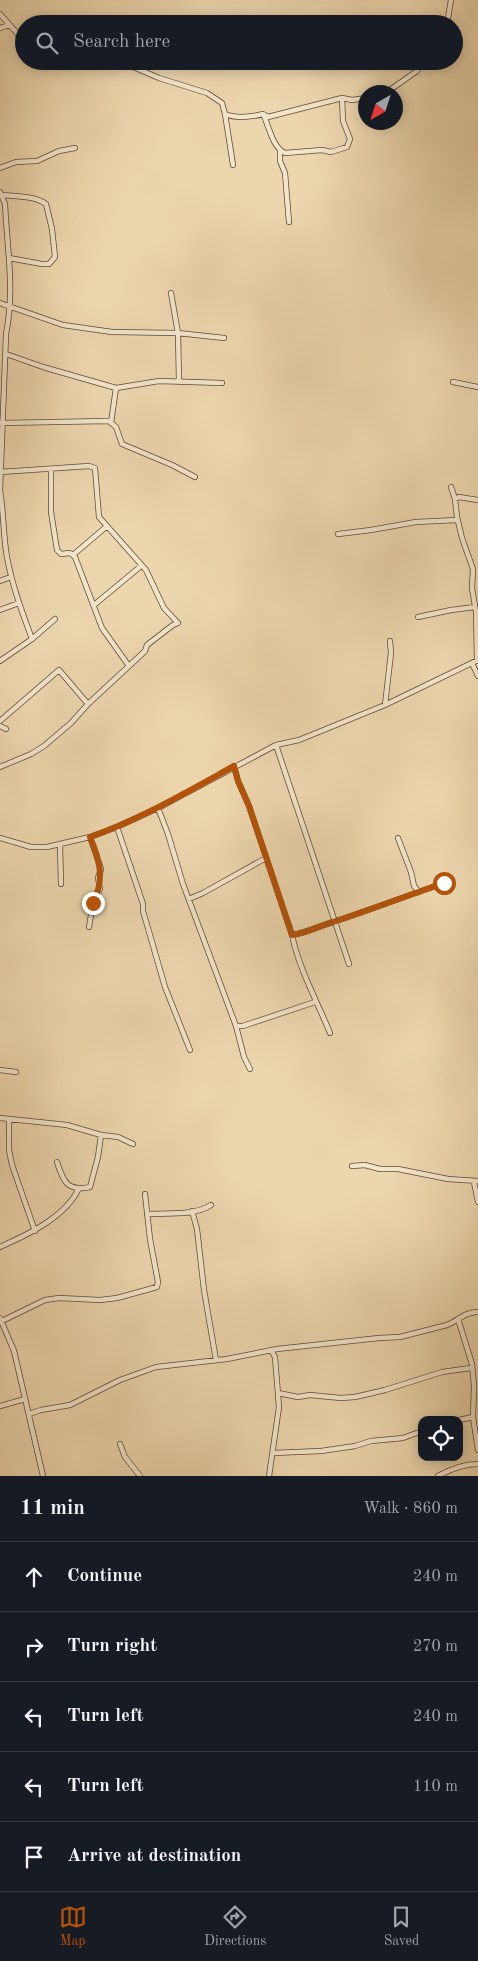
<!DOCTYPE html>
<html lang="en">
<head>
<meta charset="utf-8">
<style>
	:root { --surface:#171b24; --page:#242831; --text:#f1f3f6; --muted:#9ea1a6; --line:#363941; --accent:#b45309 }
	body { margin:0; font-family:"Old Standard TT",serif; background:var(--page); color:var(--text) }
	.controls { position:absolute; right:15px; bottom:15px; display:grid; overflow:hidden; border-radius:10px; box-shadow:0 2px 12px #0003 }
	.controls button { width:45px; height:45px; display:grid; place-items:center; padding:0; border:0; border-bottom:1px solid var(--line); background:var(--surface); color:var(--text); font:25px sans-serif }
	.compass { position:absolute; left:358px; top:85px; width:45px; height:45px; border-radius:50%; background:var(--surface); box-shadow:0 2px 12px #0003; rotate:219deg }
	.stop { position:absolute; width:15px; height:15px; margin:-11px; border:4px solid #b45309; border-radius:50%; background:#fff }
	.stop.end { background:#b45309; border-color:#fff; box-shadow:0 1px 5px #0008 }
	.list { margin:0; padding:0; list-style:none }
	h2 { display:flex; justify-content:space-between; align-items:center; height:65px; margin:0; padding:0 20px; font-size:21px }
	h2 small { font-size:16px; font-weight:400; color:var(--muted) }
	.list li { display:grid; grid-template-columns:32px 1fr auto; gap:15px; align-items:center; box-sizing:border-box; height:70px; padding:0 20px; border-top:1px solid var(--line) }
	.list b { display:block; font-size:19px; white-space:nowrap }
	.list em { font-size:16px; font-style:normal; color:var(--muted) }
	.icon { flex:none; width:28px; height:28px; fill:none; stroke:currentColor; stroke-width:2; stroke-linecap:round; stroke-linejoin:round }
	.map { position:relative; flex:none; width:478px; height:1476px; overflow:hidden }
	.search { position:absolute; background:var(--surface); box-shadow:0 2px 12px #0003; left:15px; right:15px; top:15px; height:55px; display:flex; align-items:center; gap:12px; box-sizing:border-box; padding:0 18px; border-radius:28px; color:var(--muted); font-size:19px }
	.sheet { height:415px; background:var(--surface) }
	nav { display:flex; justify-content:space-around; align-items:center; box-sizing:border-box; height:70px; border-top:1px solid var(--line); background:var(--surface); font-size:14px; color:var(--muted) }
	nav a { display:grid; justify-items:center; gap:2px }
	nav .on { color:var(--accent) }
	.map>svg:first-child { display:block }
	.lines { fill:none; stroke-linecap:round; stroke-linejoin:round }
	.minor-casing { stroke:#5d4a36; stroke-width:6 }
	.minor { stroke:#f3e4ca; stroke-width:4.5 }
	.route { stroke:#b45309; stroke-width:6 }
</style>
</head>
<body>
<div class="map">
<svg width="478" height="1476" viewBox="0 0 478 1476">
	<rect width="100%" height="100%" fill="#ecd6ae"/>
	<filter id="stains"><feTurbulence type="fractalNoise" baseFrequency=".004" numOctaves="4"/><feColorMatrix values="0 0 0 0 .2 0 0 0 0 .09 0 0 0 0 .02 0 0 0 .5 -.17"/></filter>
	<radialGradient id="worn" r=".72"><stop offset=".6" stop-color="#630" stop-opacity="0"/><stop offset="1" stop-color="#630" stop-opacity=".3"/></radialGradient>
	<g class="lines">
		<g class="minor-casing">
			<path id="minor" d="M 0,14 L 24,41
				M 445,24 L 448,18 L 451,0
				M 0,28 L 9,25
				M 90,61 L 105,66 L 131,66 L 159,78 L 207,93 L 222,103 L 225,114 C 237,119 251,117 263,114 L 268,117 L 342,98 L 352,100 L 366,98
				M 387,92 L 417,71 L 425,61
				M 225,114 L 233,165
				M 264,116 C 269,127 273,148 285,153 L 322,150 L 331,152 L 347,147 L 350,139 L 343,121 L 342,98
				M 280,150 L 280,161 L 285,173 L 289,222
				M 0,168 L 16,162 L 37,161 L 59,151 L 75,148
				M 0,192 L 5,204 C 7,248 15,290 6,334 L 0,491 C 4,513 3,535 7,557 C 12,585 22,612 32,639
				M 2,195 C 15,196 36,196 46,204 L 52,229 L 55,257 L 49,264 L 42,264 L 9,258
				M 171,293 L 178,333 L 179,382
				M 0,303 L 63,325 L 112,332 L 178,333 L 224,338
				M 6,354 L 43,367 L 116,388 L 159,381 L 222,383
				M 453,382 L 478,387
				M 0,423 L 109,421 L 116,427 L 122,444 L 172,465 L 195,477
				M 111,423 L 116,388
				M 0,472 L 89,466 L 95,468 L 99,517 L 146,570 L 164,608 L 178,623 L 173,625 L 147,645 L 145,651 L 129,666
				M 451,487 L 455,499 L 457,517 L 462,538 L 473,569 L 472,588 L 476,612 L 477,661
				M 455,499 L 459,497 L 478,500
				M 338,534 L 371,530 L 416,522 L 457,520
				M 73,555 L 107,526
				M 0,581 L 11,577
				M 94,605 L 141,566
				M 0,610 L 19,603
				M 418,617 L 451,610 L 475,607
				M 0,661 L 32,639 L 55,619
				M 472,663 L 478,676
				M 385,705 L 391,653 L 390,641
				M 0,721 L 59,670 L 88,704
				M 0,726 L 6,729
				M 276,745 L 349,964
				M 234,766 L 238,781 L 249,806 L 292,935 C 299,969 317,1001 330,1033
				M 0,767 L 31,754 L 44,746 L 71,723 L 88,704 L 129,666 L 102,628 L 75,557 L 70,553 L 61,554 L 57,550 L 51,512 L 51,469
				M 158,808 L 168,834 L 183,884 L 236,1026 L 244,1057 L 250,1069
				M 117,827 L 143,904 L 143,911 L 165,987 L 190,1050
				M 0,838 L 31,847 L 47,847 L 90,837 L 117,827 L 158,808 L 276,745 L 299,740 L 385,705 L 478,660
				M 398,838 L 411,872 L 414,886 L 419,892
				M 60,845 L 61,884
				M 189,899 L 203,893 L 266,858
				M 89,927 L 93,903 L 100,889 L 98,878 L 101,869 L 90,837
				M 292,935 C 307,933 319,926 333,922 C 370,910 406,896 444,883
				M 236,1026 L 243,1026 L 315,1002
				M 0,1070 L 16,1072
				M 0,1118 L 67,1125 L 101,1135 L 118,1137 L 133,1144
				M 9,1119 L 9,1150 L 12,1165 L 35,1231
				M 57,1162 C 63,1181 67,1192 90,1187 L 98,1157 L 101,1135
				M 352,1166 L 365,1165 L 380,1169 L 398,1169 L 448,1179 L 478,1181
				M 474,1182 L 478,1202
				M 192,1211 L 197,1229 L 204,1290 L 216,1360
				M 147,1214 C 167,1213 194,1216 211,1205
				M 0,1247 C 27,1235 66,1217 79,1188
				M 0,1318 L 14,1351 L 43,1476
				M 458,1319 L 472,1364 L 474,1386 L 473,1417 L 478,1450
				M 2,1321 L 45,1300 L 59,1298 L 100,1300 L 117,1298 L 157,1287 L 158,1282 L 150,1239 L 145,1194
				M 278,1393 L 298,1397 L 310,1395 L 341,1398 L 355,1397 L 385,1390 L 442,1372 L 471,1368
				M 0,1406 L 25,1399
				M 29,1414 L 41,1410 L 70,1405 L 120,1380 L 156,1367 L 227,1359 L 277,1349 L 379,1338 L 400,1337 L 447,1325 C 459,1320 465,1312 478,1312
				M 459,1420 L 473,1417
				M 120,1444 L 125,1457 L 140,1476
				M 273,1453 L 321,1451 L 355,1446 L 371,1441 L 403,1438 L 422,1431
				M 269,1476 L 279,1407 L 275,1357 L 271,1350
				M 438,1476 C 451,1469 463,1464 478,1464"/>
		</g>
		<use href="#minor" class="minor"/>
	</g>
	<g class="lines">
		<path class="route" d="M 93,903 C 105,879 100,861 90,837 C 141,819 187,792 234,766 L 238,781 L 249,806 L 292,935 C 307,933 319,926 333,922 C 370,910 406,896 444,883"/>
	</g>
	<rect width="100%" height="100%" filter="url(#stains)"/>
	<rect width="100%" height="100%" fill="url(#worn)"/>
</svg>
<div class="controls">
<button><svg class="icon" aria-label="locate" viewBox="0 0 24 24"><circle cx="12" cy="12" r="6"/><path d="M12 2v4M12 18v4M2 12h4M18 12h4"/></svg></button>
</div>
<svg class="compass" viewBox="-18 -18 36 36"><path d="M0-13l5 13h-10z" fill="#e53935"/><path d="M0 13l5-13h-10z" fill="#9ea1a6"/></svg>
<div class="stop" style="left:444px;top:883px"></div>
<div class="stop end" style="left:93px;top:903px"></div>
<div class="search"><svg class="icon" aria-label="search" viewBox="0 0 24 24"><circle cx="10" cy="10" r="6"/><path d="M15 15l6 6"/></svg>Search here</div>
</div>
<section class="sheet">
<h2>11 min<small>Walk · 860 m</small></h2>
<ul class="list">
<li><svg class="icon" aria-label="ahead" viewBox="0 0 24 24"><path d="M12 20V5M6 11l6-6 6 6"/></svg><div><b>Continue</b></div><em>240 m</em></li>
<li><svg class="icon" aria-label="right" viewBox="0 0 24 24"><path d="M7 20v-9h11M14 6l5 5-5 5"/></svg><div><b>Turn right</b></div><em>270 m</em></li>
<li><svg class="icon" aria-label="left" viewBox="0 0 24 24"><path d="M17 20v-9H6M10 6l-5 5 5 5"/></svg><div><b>Turn left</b></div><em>240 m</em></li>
<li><svg class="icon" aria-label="left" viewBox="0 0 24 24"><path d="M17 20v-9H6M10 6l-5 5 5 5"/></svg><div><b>Turn left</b></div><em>110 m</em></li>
<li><svg class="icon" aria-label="arrive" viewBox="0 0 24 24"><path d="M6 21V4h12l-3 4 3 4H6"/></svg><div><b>Arrive at destination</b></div></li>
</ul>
</section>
<nav>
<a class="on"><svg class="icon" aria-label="map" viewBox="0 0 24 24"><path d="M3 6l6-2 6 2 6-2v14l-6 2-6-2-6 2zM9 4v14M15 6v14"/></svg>Map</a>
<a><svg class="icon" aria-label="directions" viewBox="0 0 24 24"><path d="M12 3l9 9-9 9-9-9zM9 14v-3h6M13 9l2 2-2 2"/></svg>Directions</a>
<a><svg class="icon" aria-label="saved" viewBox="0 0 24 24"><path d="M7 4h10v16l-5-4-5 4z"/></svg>Saved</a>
</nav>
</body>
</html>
